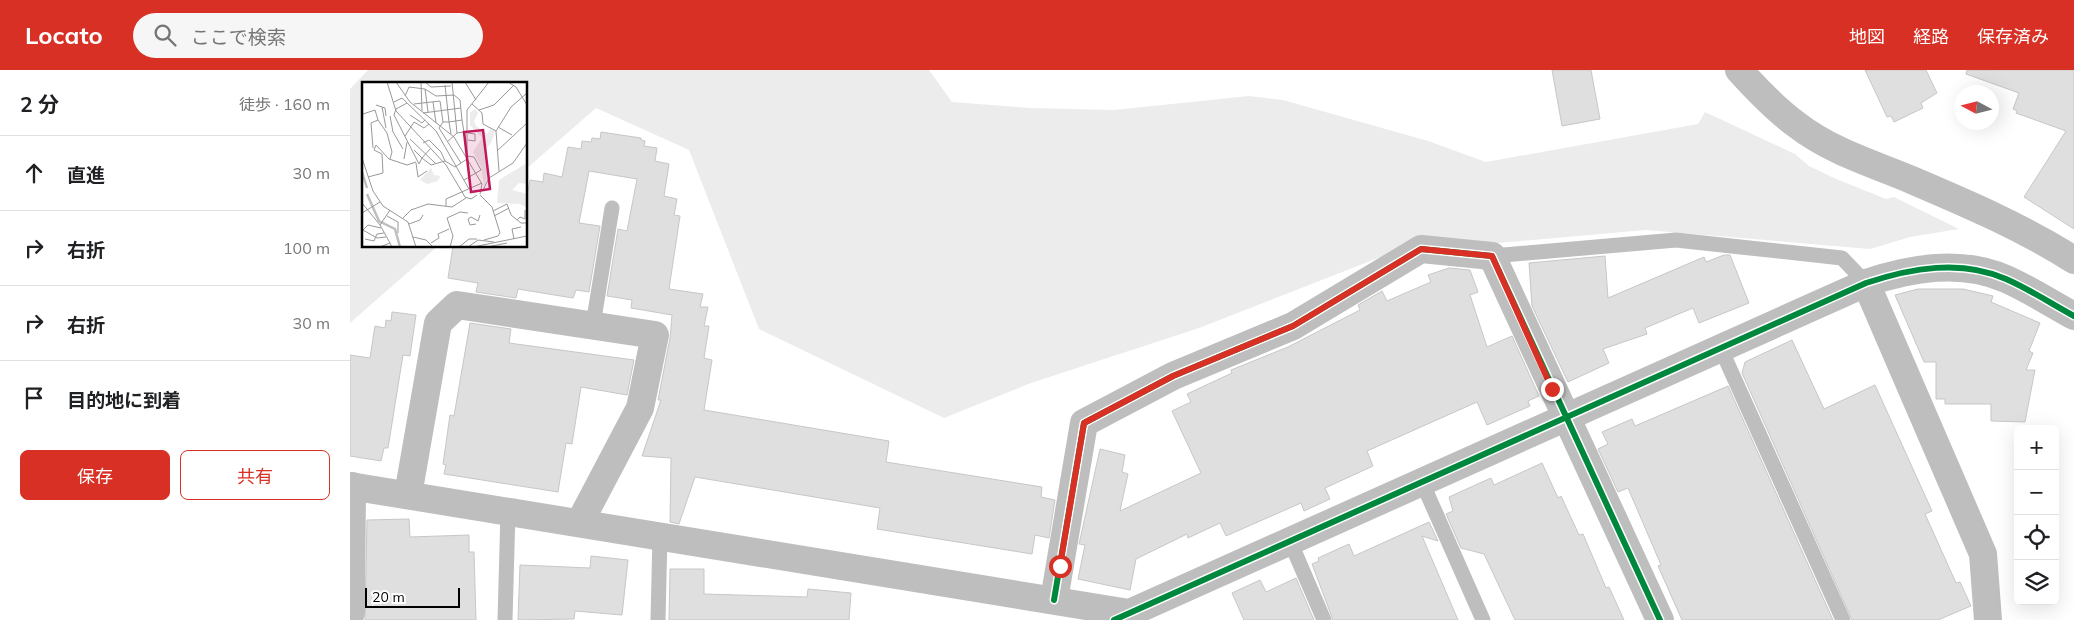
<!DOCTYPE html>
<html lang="ja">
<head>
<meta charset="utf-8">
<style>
	:root { --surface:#fff; --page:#f6f6f6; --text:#202124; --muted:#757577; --line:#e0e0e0; --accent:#d93025 }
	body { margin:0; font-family:Mulish,"Noto Sans JP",sans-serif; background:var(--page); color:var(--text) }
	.controls { position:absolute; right:15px; bottom:15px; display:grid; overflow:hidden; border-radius:8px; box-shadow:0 5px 20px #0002 }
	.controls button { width:45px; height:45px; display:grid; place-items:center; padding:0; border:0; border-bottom:1px solid var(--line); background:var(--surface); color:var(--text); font:25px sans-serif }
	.compass { position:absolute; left:1604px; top:15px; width:45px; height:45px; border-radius:50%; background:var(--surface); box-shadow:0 5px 20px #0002; rotate:277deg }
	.scale { position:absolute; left:15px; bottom:12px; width:95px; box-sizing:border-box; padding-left:5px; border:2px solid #000; border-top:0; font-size:14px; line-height:18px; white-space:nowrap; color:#000; -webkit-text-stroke:4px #fff; paint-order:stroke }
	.stop { position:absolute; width:15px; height:15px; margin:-11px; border:4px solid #d93025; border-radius:50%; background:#fff }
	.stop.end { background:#d93025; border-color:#fff; box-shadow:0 1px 5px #0008 }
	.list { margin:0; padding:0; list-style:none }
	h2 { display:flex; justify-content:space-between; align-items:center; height:65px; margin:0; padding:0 20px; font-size:21px }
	h2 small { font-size:16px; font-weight:400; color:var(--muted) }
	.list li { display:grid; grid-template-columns:32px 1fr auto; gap:15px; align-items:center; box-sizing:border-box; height:75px; padding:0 20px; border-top:1px solid var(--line) }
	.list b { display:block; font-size:19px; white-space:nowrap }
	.list em { font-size:16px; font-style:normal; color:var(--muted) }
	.actions { display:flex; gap:10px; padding:15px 20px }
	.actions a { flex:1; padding:11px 0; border:1px solid var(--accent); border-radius:8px; text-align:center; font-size:18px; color:var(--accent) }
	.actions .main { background:var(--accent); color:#fff }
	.icon { flex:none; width:28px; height:28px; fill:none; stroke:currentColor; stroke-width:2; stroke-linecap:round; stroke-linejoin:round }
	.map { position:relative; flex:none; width:1724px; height:550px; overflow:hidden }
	header { display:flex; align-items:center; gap:30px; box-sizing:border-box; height:70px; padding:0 25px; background:var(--accent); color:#fff }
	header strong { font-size:24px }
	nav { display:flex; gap:28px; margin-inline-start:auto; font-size:18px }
	.search { width:350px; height:45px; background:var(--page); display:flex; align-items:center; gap:12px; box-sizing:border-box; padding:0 18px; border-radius:28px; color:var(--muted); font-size:19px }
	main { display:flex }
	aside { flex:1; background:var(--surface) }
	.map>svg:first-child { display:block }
	.green { fill:#ececec }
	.building { fill:#dfdfdf; stroke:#c7c7c7 }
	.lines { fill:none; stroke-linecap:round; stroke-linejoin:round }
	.service { stroke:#bebebe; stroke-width:15 }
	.minor { stroke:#bebebe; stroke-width:28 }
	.tertiary { stroke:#bebebe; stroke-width:28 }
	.cycleway-casing { stroke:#fff; stroke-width:9 }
	.cycleway { stroke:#00873e; stroke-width:6 }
	.route { stroke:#d93025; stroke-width:6 }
	.inset-river { fill:none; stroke:#bfbfbf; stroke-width:2.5 }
	.inset-road { fill:none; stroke:#999; stroke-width:1 }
	.view { fill:#c2185b; fill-opacity:0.15; stroke:#c2185b; stroke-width:2.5 }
	.inset-edge { fill:none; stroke:#000; stroke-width:2.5 }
</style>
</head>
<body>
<header>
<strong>Locato</strong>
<div class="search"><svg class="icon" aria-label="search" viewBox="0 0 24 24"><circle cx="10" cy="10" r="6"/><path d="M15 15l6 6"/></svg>ここで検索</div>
<nav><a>地図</a><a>経路</a><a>保存済み</a></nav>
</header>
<main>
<aside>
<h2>2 分<small>徒歩 · 160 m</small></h2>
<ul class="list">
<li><svg class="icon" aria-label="ahead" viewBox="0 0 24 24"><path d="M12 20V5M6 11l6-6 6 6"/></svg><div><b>直進</b></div><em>30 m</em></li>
<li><svg class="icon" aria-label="right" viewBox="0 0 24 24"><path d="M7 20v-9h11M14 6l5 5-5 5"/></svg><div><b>右折</b></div><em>100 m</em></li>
<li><svg class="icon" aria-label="right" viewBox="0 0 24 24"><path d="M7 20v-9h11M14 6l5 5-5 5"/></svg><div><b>右折</b></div><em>30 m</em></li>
<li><svg class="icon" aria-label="arrive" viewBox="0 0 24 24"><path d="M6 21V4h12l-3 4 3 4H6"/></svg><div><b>目的地に到着</b></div></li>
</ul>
<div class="actions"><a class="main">保存</a><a>共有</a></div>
</aside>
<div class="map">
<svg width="1724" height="550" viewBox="0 0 1724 550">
	<rect width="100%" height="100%" fill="#fff"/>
	<path class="green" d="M 18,0 L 579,0 L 602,32 L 680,38 L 764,40 L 899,26 L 933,30 L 1078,71 L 1136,92 L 1348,54 L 1355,42 L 1445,84 L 1459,96 L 1484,108 L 1536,129 L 1544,127 L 1609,159 L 1560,167 L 1520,179 L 1296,160 L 1147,173 L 1069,172 L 849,258 L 681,313 L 594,348 L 409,259 L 339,80 L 246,38 L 176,99 L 176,14 L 14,14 L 14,176 L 88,176 L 0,253 L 0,19 Z"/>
	<path class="building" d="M 1202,0 L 1241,0 L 1250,49 L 1212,56 Z
		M 1515,0 L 1576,0 L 1587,23 L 1571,33 L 1573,38 L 1544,52 L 1541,46 L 1537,47 Z
		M 1617,0 L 1724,0 L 1724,159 L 1674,127 L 1716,61 L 1666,43 L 1667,41 L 1663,39 L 1669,23 L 1616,4 Z
		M 251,62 L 291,68 L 291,70 L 295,71 L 294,76 L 307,78 L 305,91 L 319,94 L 314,126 L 327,129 L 324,145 L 330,146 L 319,219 L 353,224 L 350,237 L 358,237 L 354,256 L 359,256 L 354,288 L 362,290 L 354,340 L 539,371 L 536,392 L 692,417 L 691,427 L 705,430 L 699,468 L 685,465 L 682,484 L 527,459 L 530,438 L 345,407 L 329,454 L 320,452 L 321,388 L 292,386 L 311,330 L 308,330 L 320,268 L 322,245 L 281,238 L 282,230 L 257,226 L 268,159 L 277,161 L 287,109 L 239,101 L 229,153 L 250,156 L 239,222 L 226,220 L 223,228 L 168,219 L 166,228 L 126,222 L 128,213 L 98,208 L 103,176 L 176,176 L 176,131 L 180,110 L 193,112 L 194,103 L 212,107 L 218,77 L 231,79 L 232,71 L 241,72 L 242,68 L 250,69 Z
		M 1374,185 L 1380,185 L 1399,233 L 1349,253 L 1343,238 L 1295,258 L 1297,264 L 1253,279 L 1259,293 L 1218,312 L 1182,236 L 1179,193 L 1255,186 L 1258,228 L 1354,187 L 1356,192 Z
		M 1099,198 L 1120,200 L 1128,222 L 1120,225 L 1137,277 L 1162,266 L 1189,326 L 1178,331 L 1180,336 L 1137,355 L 1127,332 L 1017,381 L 1023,396 L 975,418 L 980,429 L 954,441 L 951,433 L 876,466 L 870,453 L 838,468 L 837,464 L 786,489 L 780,520 L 728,509 L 735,475 L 729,474 L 750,379 L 775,385 L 772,402 L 778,404 L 770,441 L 851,403 L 822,341 L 841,332 L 837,324 L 882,303 L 881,300 L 938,277 L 1010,240 L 1008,235 L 1032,221 L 1037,231 L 1081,212 L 1078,205 Z
		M 1568,219 L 1613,219 L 1643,226 L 1641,232 L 1690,253 L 1679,281 L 1683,283 L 1676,300 L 1685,300 L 1675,352 L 1641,351 L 1641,334 L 1595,334 L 1595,329 L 1586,329 L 1586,292 L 1574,292 L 1545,225 Z
		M 42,242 L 66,245 L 60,286 L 53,285 L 38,378 L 34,378 L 31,391 L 0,386 L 0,285 L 20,288 L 25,256 L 35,258 L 36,250 L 41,251 Z
		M 120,253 L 161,259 L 159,273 L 284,290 L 277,325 L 231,317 L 222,374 L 216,373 L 208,422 L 94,404 L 96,395 L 93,394 L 100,345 L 104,346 Z
		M 1442,270 L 1474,339 L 1525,315 L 1582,441 L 1575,444 L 1606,513 L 1610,512 L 1621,536 L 1588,550 L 1502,550 L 1392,303 L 1395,292 Z
		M 1378,316 L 1483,550 L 1332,550 L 1308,496 L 1311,495 L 1278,418 L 1268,422 L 1248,379 L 1258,374 L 1252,362 L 1282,349 L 1285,356 Z
		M 1192,393 L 1208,428 L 1211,426 L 1229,465 L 1233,464 L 1256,518 L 1259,517 L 1274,550 L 1165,550 L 1134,484 L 1111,478 L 1096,444 L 1103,441 L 1099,427 L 1141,408 L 1144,415 Z
		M 59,449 L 60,467 L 119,465 L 119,482 L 124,482 L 126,550 L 15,550 L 17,450 Z
		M 1079,452 L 1088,471 L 1072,466 L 1108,550 L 983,550 L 962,494 L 969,491 L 968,488 L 999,474 L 1004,486 Z
		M 241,486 L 278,490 L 272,545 L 225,541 L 224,549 L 168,550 L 170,495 L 240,498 Z
		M 320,499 L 354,499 L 354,524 L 457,527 L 458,519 L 501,523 L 499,550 L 319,550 Z
		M 946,508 L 964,550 L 894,550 L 882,523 L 910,510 L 916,522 Z"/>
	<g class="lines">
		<path class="service" d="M 1142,186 L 1326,170 L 1492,188 L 1516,213
			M 243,255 L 262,138
			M 1371,279 L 1493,550
			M 1072,412 L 1133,550
			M 940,471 L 974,550
			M 155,550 L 158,441
			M 308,550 L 310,465"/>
		<path class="minor" d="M 1516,213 L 1633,484 L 1638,550
			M 58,425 L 88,253 L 107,235 L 305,265 L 290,338 L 230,452
			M 704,530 L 734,353 L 823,306 L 943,256 L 1071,179 L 1142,186 L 1310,550
			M 1,543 L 2,416"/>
		<path class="tertiary" d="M 1389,0 C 1407,20 1425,39 1447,55 C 1482,82 1524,94 1564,111 C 1618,134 1674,158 1724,190
			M 0,416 L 779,543
			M 764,550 L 1516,213 C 1561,198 1611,189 1656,209 C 1679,219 1702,234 1724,246"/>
		<g class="cycleway-casing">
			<path id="cycleway" d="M 704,530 L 734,353 L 823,306 L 943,256 L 1071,179 L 1142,186 L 1310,550
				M 764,550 L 1516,213 C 1561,198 1611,189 1656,209 C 1679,219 1702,234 1724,246"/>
		</g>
		<use href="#cycleway" class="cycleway"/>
	</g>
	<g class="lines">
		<path class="route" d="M 710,496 L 734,353 L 823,306 L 943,256 L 1071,179 L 1142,186 L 1202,319"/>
	</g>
	<g transform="translate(12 12)">
		<rect width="165" height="165" fill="#fff"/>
		<path d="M 113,27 L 116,31 L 112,39 L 114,44 L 125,52 L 128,47 L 133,49 L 129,61 L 122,69 L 125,95 L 122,104 L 119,85 L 111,70 L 120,56 L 108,43 L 108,31 ZM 165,81 L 165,102 L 157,101 L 150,108 L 165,112 L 165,126 L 158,122 L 135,121 L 137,98 ZM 69,86 L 72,93 L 78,94 L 76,99 L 65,102 L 58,98 Z" fill="#ececec"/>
		<path class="inset-river" d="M 0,90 L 5,106M 5,112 L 17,139 L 33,147 L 38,165"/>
		<path class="inset-road" d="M 25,0 L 34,29 L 84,83 L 103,115 L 109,117 L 115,113M 34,0 L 48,20 L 92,55 L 120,102 L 118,112M 59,0 L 60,29M 63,0 L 69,5 L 89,4M 90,0 L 95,51M 103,0 L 114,18M 146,0 L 154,5 L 165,23M 83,3 L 87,40 L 81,40 L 77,46 L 99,81M 63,7 L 66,30M 43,14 L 47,5 L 63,7 L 74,14 L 92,13 L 98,18 L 100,38M 0,20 L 0,0M 32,20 L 40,16 L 74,49 L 107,107M 71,20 L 74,41M 45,21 L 34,27 L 32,33 L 57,82 L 60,76 L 52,68M 52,22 L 78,19 L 81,40M 110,22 L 120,31 L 121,42 L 134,49M 14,23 L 23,26 L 24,34M 20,25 L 24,46M 117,28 L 132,23 L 152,3M 61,31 L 99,26M 1,32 L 13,28 L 16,38M 48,33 L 60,41 L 63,38M 28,34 L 31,50 L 41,67M 136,45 L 150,53M 43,54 L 52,40 L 62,46 L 67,42M 48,57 L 73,81M 106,58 L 113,59 L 113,52 L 106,51M 85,60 L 95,51 L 102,50 L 100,38 L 87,40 L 89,52M 61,61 L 67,58 L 79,70 L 83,79M 11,66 L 9,41 L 16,38 L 25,51 L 30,70 L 28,77M 68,67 L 60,76 L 69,83 L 83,79 L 93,85 L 105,77M 135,69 L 165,41M 0,76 L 11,109 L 21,124 L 46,140 L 54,165M 105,76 L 105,28 L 127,0M 42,77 L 45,60M 54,81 L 56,95 L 65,89M 137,89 L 134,49 L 149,25 L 165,11M 6,95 L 21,91 L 20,72 L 12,68 L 14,63 L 27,77 L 45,83 L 54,80M 102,98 L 119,88 L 112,75 L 105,74M 121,108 L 127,96 L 151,81 L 165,61M 118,113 L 130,125 L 138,151 L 136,154 L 122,158M 0,121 L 18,143M 84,124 L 84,117 L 120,101M 28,128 L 18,143 L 28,161M 131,129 L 145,122 L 149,133 L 159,141 L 165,141M 0,131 L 18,120M 25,134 L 36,140 L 36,151M 132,134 L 147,126M 41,136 L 49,128 L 66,122 L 90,125 L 104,116M 155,138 L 158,135 L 163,137 L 163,128M 47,142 L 58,138 L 61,133M 114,142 L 108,143 L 106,137 L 109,135 L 116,139 L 118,133M 1,148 L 15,156 L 24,155M 1,148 L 6,143 L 19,146M 51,155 L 64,158 L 71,165M 3,157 L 12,159 L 15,152 L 22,151M 152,157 L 150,147 L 159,145M 69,161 L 77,156 L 76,152 L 87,147M 18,165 L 28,161 L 30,165M 88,165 L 91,154 L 85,136 L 98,130 L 106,131M 97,165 L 107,157 L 115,157M 106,165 L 116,158 L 132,160M 111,165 L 165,154M 125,165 L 145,161"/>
		<path class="view" d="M 121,48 L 128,107 L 109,110 L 102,50 Z"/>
		<rect width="165" height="165" class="inset-edge"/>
	</g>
</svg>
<div class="controls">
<button>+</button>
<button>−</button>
<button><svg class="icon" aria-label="locate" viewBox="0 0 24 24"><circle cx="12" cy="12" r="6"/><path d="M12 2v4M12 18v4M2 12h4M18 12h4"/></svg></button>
<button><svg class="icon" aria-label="layers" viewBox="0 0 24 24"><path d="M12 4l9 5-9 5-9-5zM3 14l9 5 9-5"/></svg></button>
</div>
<svg class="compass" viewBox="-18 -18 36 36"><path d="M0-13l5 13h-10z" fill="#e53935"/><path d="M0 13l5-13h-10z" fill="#757577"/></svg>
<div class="scale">20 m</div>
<div class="stop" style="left:710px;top:496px"></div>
<div class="stop end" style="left:1202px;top:319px"></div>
</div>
</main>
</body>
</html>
